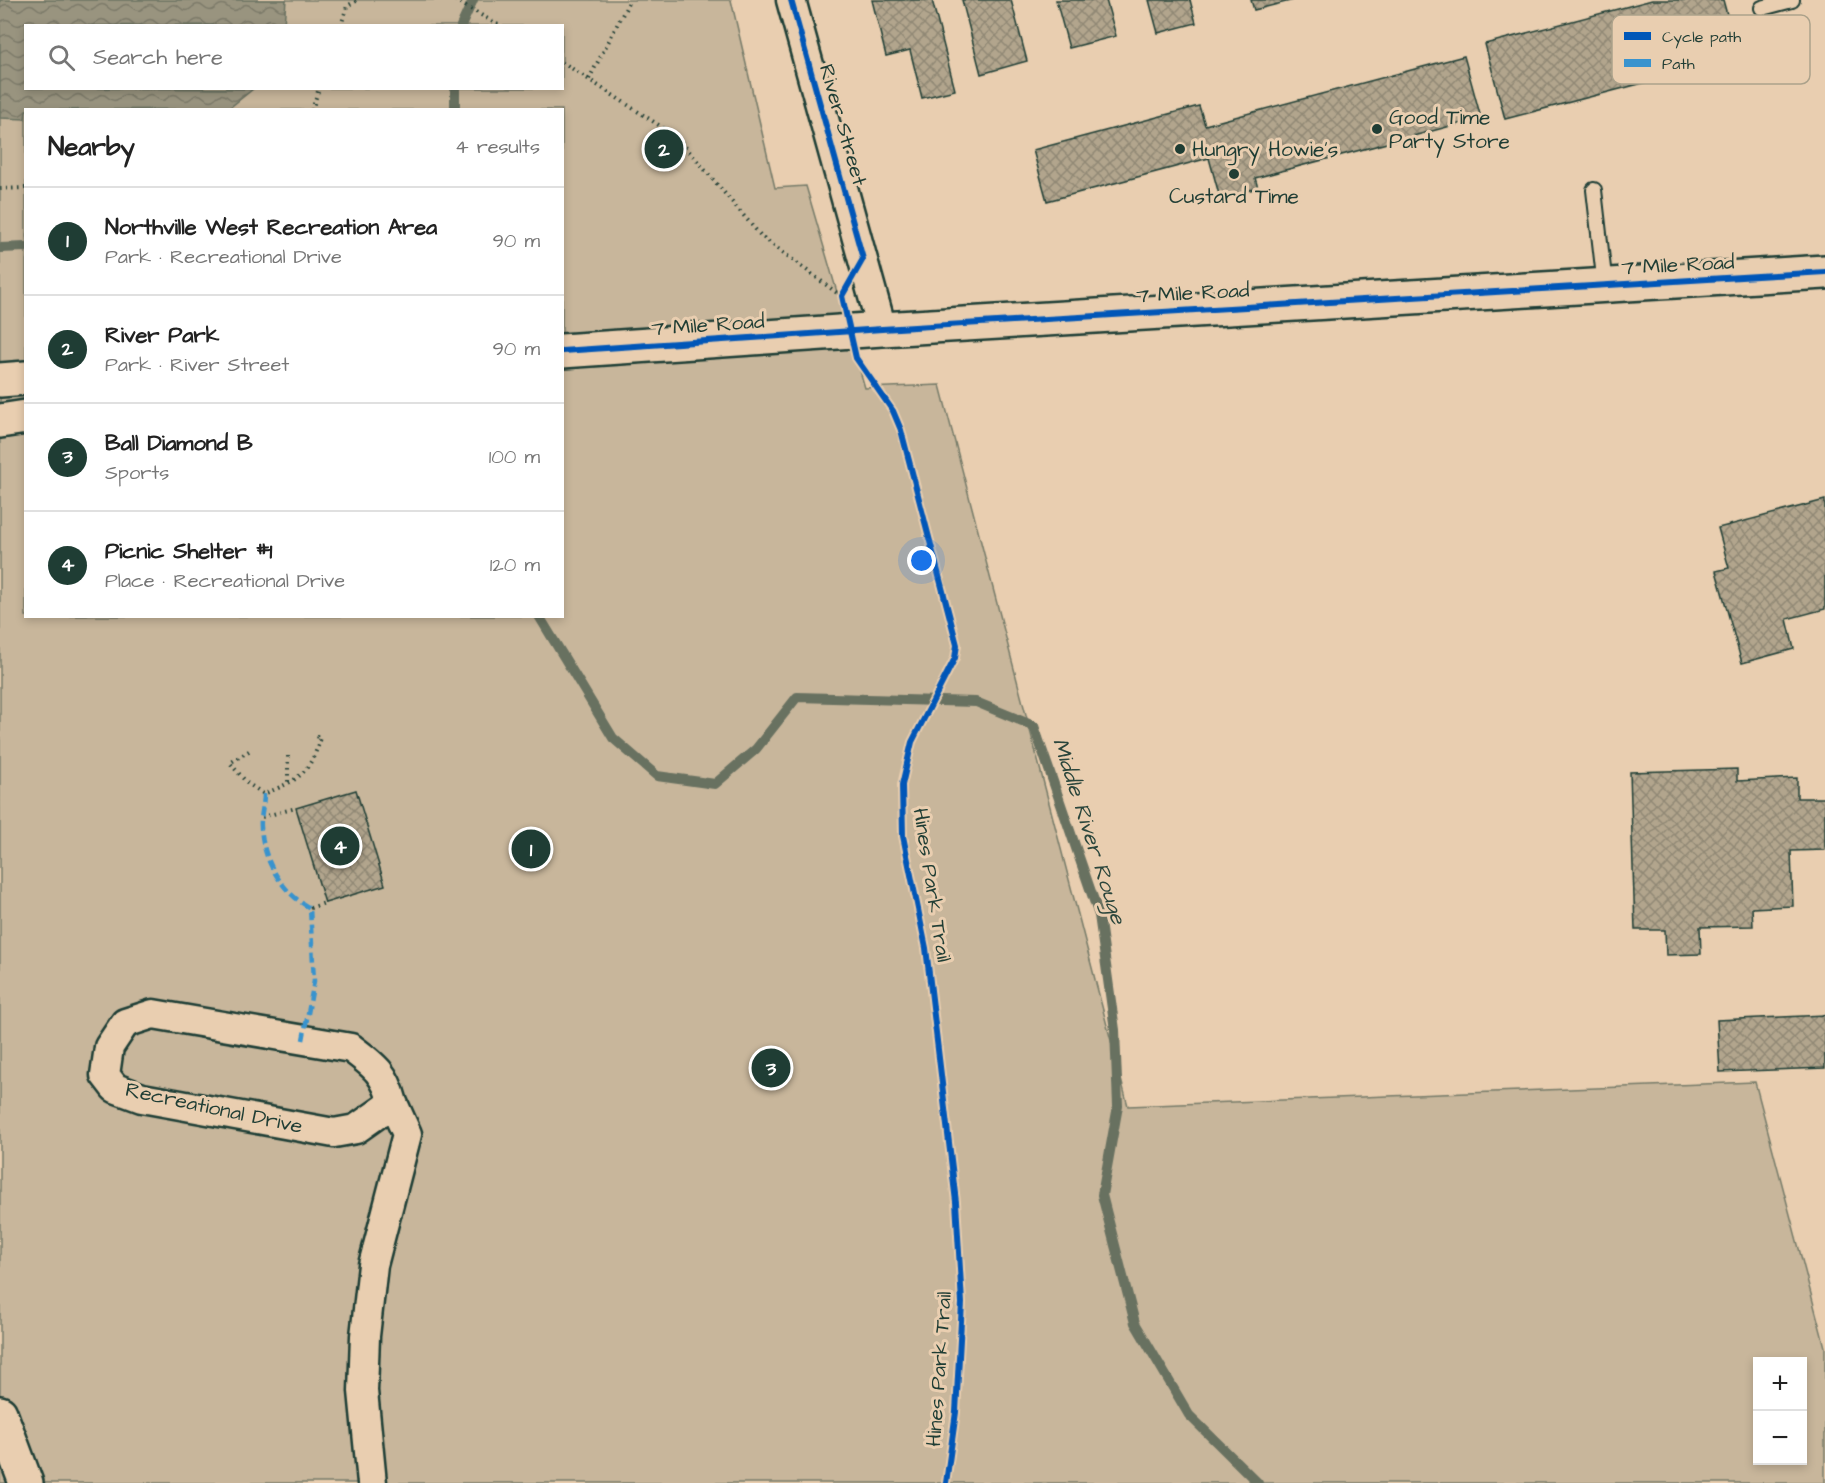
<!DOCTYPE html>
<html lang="en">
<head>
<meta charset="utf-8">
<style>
	:root { --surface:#fff; --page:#f6f6f6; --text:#222; --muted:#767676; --line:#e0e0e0; --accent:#1f3d34 }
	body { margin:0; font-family:"Architects Daughter",sans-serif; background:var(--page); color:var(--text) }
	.controls { position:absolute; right:18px; bottom:18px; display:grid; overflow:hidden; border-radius:0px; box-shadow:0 3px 9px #0003 }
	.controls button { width:54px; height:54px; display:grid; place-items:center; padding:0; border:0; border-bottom:2px solid var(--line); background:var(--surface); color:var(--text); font:30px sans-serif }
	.you { position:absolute; left:922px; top:561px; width:21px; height:21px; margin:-15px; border:4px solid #fff; border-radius:50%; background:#1a73e8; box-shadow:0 0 0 9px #1a73e833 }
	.badge { display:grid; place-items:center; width:39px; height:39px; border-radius:50%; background:var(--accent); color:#fff; font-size:20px; font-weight:700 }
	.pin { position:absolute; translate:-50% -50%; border:3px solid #fff; box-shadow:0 2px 6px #0006 }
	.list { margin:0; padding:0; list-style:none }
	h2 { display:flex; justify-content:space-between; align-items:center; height:78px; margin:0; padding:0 24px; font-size:26px }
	h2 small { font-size:20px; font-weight:400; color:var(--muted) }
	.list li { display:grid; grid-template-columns:39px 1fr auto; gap:18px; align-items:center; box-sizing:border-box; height:108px; padding:0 24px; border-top:2px solid var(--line) }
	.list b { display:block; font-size:22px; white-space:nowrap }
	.list p { margin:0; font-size:20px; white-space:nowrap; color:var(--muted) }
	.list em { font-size:20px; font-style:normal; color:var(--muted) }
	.icon { flex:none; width:33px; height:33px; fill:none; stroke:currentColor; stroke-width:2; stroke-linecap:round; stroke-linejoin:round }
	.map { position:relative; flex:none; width:1825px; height:1483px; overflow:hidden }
	.search { position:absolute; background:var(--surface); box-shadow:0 3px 9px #0003; left:24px; top:24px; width:540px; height:66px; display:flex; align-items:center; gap:15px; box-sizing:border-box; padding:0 21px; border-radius:0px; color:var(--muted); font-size:22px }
	.panel { position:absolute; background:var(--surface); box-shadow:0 3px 9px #0003; left:24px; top:108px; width:540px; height:510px; border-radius:0px }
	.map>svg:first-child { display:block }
	.green { fill:#c8b69b; stroke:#747a68; stroke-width:1.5; fill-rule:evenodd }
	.water { fill:url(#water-waves); stroke:#687161; stroke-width:1.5 }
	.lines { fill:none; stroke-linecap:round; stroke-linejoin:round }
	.stream { stroke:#687161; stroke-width:10 }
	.building { fill:url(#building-cross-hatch); stroke:#1f3d34; stroke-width:1.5 }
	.lane-casing { stroke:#1f3d34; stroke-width:18 }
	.street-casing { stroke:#1f3d34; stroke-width:33 }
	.secondary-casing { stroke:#1f3d34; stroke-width:38 }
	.path { stroke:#1f3d34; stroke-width:4; stroke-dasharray:1.5 4.5; stroke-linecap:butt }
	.lane { stroke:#e9ceb0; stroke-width:14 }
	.street { stroke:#e9ceb0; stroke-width:28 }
	.secondary { stroke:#e9ceb0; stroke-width:33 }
	.quiet { stroke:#3993ce; stroke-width:4.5; stroke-dasharray:9 4.5; stroke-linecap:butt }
	.cycleway-casing { stroke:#e9ceb0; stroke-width:10 }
	.cycleway { stroke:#0057b8; stroke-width:6 }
	.poi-dot { fill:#1f3d34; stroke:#e9ceb0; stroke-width:2 }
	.labels { text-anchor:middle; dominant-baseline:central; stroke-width:6; stroke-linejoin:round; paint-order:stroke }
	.poi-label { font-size:21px; fill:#1f3d34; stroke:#e9ceb0; text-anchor:start }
	.street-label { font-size:21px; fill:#1f3d34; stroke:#e9ceb0 }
	.water-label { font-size:22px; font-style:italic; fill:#2b463c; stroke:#e9ceb0 }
	.key { fill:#e9ceb0; stroke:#aca28b; stroke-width:1.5 }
	.key-label { font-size:16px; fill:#1f3d34 }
</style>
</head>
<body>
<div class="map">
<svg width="1825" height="1483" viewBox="0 0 1825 1483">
	<defs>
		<pattern id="water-waves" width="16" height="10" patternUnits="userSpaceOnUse" patternTransform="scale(1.5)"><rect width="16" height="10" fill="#99947f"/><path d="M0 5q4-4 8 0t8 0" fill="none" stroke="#7c7a69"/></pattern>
		<pattern id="building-cross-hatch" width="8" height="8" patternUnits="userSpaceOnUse" patternTransform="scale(1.5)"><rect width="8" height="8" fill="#b2a58d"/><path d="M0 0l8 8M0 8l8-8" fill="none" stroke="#908874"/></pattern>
	</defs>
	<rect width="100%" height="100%" fill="#e9ceb0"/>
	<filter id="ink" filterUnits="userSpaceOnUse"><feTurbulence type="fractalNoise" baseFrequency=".0167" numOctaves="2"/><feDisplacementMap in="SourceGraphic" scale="12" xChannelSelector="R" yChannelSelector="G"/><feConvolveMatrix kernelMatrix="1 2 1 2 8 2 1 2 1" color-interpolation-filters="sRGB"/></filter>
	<g filter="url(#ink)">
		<path class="green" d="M 0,0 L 731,0 L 775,188 L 806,186 L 865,388 L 940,385 L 1128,1106 L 1755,1082 L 1825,1347 L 1825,1483 L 0,1483 ZM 26,26 L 562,26 L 562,88 L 26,88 ZM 26,110 L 562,110 L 562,616 L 26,616 ZM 1758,1362 L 1802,1362 L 1802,1460 L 1758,1460 Z"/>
		<path class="water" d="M 0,0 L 286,0 L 284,25 L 26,26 L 26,88 L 253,89 L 228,109 L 26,110 L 25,119 L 0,118 Z"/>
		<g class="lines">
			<path class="stream" d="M 461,26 L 473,0
				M 455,88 L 455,110
				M 0,248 L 26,247
				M 539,616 L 613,738 L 657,776 L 715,784 L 756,749 L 797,697 L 976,702 L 1034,726 L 1099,915 L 1115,1030 L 1118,1106 L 1102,1195 L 1135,1323 L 1189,1415 L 1258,1483"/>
		</g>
		<path class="building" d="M 872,0 L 932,0 L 955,90 L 922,98 L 910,50 L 886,56 Z
			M 962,0 L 1011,0 L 1027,61 L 981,74 Z
			M 1056,0 L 1106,0 L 1116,36 L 1069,48 Z
			M 1149,0 L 1190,0 L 1196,23 L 1158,33 Z
			M 1251,0 L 1294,0 L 1254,10 Z
			M 1652,0 L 1723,0 L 1739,58 L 1505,119 L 1485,44 Z
			M 1464,56 L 1481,118 L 1255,178 L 1258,188 L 1220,198 L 1209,158 L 1047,201 L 1033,150 L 1199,106 L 1205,125 Z
			M 1825,500 L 1825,609 L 1787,619 L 1794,649 L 1742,663 L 1716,571 L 1729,568 L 1718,528 Z
			M 1737,769 L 1737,781 L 1797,778 L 1797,798 L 1825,798 L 1825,850 L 1791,851 L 1793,906 L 1752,908 L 1753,926 L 1700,927 L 1701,954 L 1666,955 L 1665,930 L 1635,930 L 1630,772 Z
			M 356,790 L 385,885 L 325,903 L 296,808 Z
			M 1825,1015 L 1825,1068 L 1720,1072 L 1717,1020 Z"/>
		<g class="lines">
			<g class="lane-casing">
				<path id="lane" d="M 1762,8 L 1792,0
					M 1594,190 L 1605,286"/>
			</g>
			<g class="street-casing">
				<path id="street" d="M 791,0 L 882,329
					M 153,1014 L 351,1048 C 375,1066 385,1073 393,1103 L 356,1129 L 334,1133 L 142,1098 L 115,1088 L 105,1075 L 109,1047 L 125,1023 Z
					M 372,1483 L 363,1391 L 365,1336 L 373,1265 L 407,1134 L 393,1103"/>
			</g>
			<g class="secondary-casing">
				<path id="secondary" d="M 562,351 L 882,329 L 1825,272
					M 0,380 L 26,378
					M 0,421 L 26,417
					M 0,1413 L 26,1483"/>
			</g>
			<path class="path" d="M 455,0 L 500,26
				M 341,26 L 347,6 L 358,0
				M 562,62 L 677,137 L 761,236 L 837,293
				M 589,79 L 630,0
				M 312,110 L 319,88
				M 0,189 L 26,188
				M 249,751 L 230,763 L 247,783 L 264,794 C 300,779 308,775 321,738 L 314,735
				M 288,756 L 288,782
				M 262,817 L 296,808
				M 310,908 L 325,903"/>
			<use href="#lane" class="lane"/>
			<use href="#street" class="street"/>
			<use href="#secondary" class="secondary"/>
			<path class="quiet" d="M 264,794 C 264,805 260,817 261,827 C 263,860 281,892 310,908 L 314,981 L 303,1040"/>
			<g class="cycleway-casing">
				<path id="cycleway" d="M 791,0 L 863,259 L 842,296 L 856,358 L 893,411 L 901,430 L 957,645 L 955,658 L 912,742 L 902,785 L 903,836 L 926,948 L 956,1202 L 962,1303 L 956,1412 L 946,1483
					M 562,351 L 882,329 L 1825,272"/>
			</g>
			<use href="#cycleway" class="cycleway"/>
		</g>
	</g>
	<g class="poi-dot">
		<circle cx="1377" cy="129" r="6"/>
		<circle cx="1180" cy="149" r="6"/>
		<circle cx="1234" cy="174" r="6"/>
	</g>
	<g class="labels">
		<g class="poi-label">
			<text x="1389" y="117">Good Time<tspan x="1389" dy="24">Party Store</tspan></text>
			<text x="1192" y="149">Hungry Howie's</text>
			<text x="1234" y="196" text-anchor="middle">Custard Time</text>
		</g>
		<g class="street-label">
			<text transform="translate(843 125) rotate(74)">River Street</text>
			<text transform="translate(1678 265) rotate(-3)">7 Mile Road</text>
			<text transform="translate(1193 293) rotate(-3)">7 Mile Road</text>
			<text transform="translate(708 325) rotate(-4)">7 Mile Road</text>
			<text transform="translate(932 885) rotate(81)">Hines Park Trail</text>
			<text transform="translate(214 1108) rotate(12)">Recreational Drive</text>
			<text transform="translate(939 1369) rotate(-86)">Hines Park Trail</text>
		</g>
		<g class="water-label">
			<text transform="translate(1089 831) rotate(72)">Middle River Rouge</text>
		</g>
	</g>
	<rect x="1612" y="15" width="198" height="69" rx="9" class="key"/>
	<rect x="1624" y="32" width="27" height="8" fill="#0057b8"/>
	<rect x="1624" y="59" width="27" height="8" fill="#3993ce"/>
	<g class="key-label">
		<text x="1662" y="42">Cycle path</text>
		<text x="1662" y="69">Path</text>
	</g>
</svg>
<div class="controls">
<button>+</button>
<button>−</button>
</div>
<div class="you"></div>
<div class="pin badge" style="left:531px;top:849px">1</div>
<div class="pin badge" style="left:664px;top:149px">2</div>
<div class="pin badge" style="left:771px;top:1068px">3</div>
<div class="pin badge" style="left:340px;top:846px">4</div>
<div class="search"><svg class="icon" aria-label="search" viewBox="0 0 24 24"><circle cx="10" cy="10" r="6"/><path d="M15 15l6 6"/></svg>Search here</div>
<section class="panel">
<h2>Nearby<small>4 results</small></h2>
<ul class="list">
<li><span class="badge">1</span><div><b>Northville West Recreation Area</b><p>Park · Recreational Drive</p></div><em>90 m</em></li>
<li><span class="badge">2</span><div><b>River Park</b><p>Park · River Street</p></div><em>90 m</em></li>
<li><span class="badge">3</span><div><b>Ball Diamond B</b><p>Sports</p></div><em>100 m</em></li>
<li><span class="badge">4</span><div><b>Picnic Shelter #1</b><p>Place · Recreational Drive</p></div><em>120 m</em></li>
</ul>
</section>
</div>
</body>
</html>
